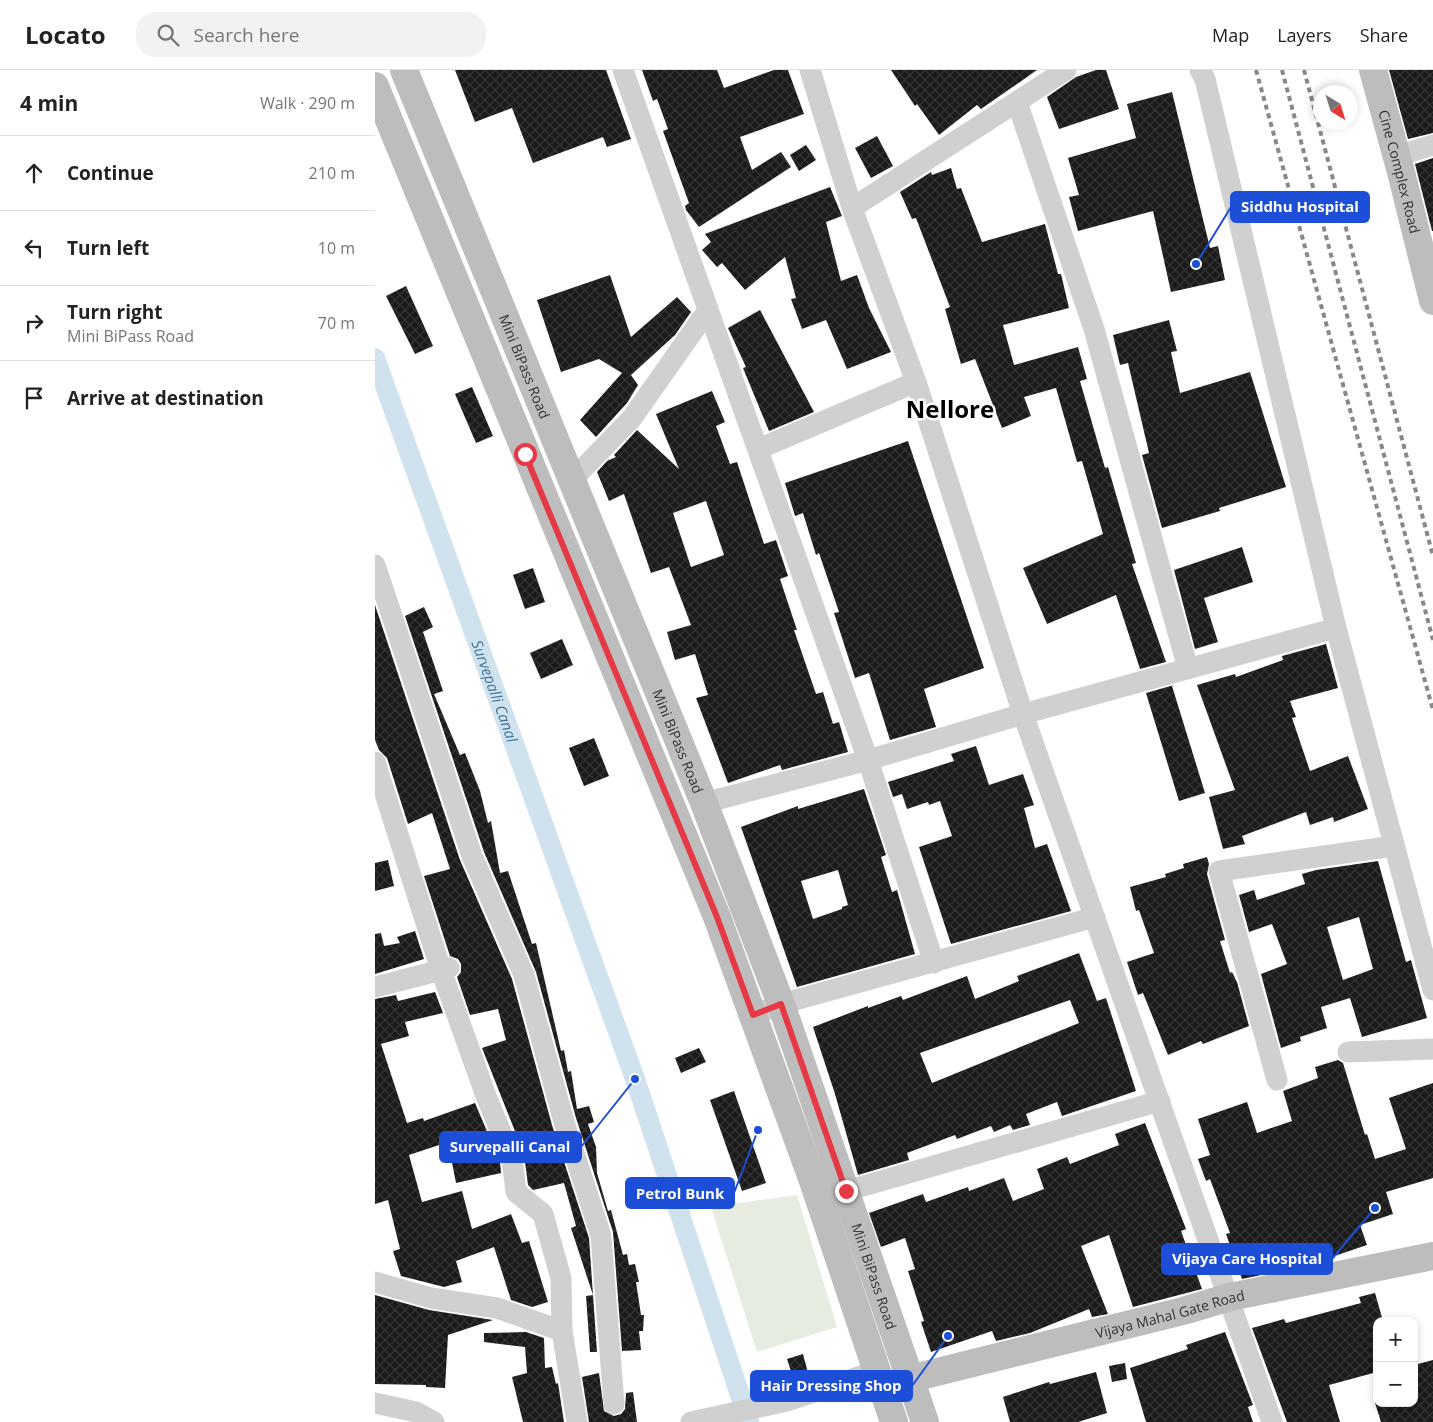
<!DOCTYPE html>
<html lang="en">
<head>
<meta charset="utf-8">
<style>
	:root { --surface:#fff; --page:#f2f2f2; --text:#222; --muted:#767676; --line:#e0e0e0 }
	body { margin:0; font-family:"Open Sans",sans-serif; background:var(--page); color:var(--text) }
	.controls { position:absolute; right:15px; bottom:15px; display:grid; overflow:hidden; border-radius:10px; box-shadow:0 2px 8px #0003 }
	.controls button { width:45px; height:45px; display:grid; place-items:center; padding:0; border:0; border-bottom:1px solid var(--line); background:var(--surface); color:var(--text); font:25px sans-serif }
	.compass { position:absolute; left:938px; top:15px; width:45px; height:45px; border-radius:50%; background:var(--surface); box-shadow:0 2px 8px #0003; rotate:142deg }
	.stop { position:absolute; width:15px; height:15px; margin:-11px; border:4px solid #e63946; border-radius:50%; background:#fff }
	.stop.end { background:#e63946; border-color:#fff; box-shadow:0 1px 5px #0008 }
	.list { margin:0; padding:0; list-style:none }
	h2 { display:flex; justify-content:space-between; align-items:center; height:65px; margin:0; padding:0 20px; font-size:21px }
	h2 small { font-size:16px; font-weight:400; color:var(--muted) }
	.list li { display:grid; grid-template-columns:32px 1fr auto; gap:15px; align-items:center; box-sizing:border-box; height:75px; padding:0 20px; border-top:1px solid var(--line) }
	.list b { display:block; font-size:19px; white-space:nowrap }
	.list p { margin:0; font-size:16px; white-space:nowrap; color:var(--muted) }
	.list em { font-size:16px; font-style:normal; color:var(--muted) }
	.icon { flex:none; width:28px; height:28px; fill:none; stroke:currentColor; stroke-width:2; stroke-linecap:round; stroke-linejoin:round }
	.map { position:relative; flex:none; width:1058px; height:1352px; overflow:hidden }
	header { display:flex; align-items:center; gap:30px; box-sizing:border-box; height:70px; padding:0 25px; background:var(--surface); border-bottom:1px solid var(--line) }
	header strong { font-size:24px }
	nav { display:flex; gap:28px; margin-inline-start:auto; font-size:18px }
	.search { width:350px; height:45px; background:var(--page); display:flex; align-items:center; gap:12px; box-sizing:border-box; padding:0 18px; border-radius:20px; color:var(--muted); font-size:19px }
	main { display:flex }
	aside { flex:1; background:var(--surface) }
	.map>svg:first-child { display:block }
	.grass { fill:#e6ecdf }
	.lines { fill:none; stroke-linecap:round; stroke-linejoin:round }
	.canal { stroke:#cfe2ee; stroke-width:20 }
	.building { fill:url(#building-cross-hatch); fill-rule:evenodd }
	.street { stroke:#d0d0d0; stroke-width:21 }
	.secondary { stroke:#bdbdbd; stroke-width:28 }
	.rail { stroke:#888; stroke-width:4; stroke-dasharray:5 4; stroke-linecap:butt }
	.route { stroke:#e63946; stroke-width:6 }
	.labels { text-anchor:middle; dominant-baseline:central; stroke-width:5; stroke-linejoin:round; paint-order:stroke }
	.street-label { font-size:14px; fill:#333; stroke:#fff }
	.water-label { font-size:15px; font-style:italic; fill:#3f7597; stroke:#fff }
	.town-label { font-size:24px; font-weight:bold; fill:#000; stroke:#fff }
	.leader { fill:none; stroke:#1d4ed8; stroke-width:2 }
	.callout-dot { fill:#1d4ed8; stroke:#fff; stroke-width:2 }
	.callout { fill:#1d4ed8; stroke:#1d4ed8; stroke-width:2 }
	.callout-label { font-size:15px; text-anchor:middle; font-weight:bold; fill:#fff }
</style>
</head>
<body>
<header>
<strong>Locato</strong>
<div class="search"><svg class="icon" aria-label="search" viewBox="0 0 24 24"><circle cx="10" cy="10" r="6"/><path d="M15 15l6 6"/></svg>Search here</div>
<nav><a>Map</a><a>Layers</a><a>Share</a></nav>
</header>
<main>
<aside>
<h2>4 min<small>Walk · 290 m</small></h2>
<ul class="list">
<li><svg class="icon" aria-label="ahead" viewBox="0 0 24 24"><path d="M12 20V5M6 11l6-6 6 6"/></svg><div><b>Continue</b></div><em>210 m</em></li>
<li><svg class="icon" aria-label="left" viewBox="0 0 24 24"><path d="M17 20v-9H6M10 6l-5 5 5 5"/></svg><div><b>Turn left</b></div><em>10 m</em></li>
<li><svg class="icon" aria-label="right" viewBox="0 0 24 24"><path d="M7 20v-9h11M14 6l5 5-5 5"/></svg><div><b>Turn right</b><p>Mini BiPass Road</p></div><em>70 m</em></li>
<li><svg class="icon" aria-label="arrive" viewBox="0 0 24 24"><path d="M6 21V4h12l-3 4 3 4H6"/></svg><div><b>Arrive at destination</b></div></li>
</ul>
</aside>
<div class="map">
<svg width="1058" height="1352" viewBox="0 0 1058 1352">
	<defs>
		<pattern id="building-cross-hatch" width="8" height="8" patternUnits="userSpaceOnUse" patternTransform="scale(1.25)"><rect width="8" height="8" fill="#1a1a1a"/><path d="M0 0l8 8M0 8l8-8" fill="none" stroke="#333"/></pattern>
	</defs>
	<rect width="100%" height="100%" fill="#fff"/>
	<path class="grass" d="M 422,1125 L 462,1257 L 382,1282 L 336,1137 Z"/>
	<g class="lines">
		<path class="canal" id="s1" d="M 0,288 L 260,1009 L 374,1352"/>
	</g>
	<path class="building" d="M 80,0 L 231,0 L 256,69 L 232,77 L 228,67 L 158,93 L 137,38 L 100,52 Z
		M 267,0 L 342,0 L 349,18 L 399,0 L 413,0 L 429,44 L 365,67 L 377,100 L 406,82 L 416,97 L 324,157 L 311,140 L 310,136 L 314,133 L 288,61 L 293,59 L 282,29 L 278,31 Z
		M 516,0 L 662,0 L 606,39 L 602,35 L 564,65 L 542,34 L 540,36 Z
		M 721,0 L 731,0 L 744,39 L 684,59 L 672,27 L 701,7 Z
		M 1014,0 L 1058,0 L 1058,63 L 1033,69 Z
		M 797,22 L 835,178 L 843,176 L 850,210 L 796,222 L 778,141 L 703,161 L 694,127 L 704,125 L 693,88 L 761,68 L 752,34 Z
		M 502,66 L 518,96 L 496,108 L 480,78 Z
		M 431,75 L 441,90 L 424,101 L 415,85 Z
		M 1058,88 L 1058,161 L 1057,161 L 1040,94 Z
		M 576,98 L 582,119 L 586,118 L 607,172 L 670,154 L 683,204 L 686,204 L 694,238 L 628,255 L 639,295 L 703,277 L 712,309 L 705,311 L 730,398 L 733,397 L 761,493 L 757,494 L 791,592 L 765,599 L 741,525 L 672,554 L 648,498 L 728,464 L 707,391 L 702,392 L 681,318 L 649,327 L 656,346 L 627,358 L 600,289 L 586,294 L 570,239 L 575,237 L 541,148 L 537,149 L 525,122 L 556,102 L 557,105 Z
		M 455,117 L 467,146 L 451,152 L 466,211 L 482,205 L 494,238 L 516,282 L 472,299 L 451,250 L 427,259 L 416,229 L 421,228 L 410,187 L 370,220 L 347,193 L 342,197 L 327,180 L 336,172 L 330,164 Z
		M 235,205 L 256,267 L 302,227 L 316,242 L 300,265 L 256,305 L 263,315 L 252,333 L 221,367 L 205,350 L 247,303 L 224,289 L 186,302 L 162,230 Z
		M 31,216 L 58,276 L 40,284 L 11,226 Z
		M 385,240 L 439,342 L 394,361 L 368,298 L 371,297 L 353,258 Z
		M 794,250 L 802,281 L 796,282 L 805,323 L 875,302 L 911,417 L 844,438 L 845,441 L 787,458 L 767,385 L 774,383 L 753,293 L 745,295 L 738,265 Z
		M 97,317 L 118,366 L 101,373 L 80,324 Z
		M 337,321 L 350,352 L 341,356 L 355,394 L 362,392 L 389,474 L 401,470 L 413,506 L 405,509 L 422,560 L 419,560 L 441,624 L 448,622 L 458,654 L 464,652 L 473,682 L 407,700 L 405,695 L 353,713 L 321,628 L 333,625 L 320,584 L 300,590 L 292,562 L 316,555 L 294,497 L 276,503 L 249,424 L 234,431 L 222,402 L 232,391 L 241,387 L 239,385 L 262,360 L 304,399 L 281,344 ZM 331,431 L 349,485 L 316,497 L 298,443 Z
		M 533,371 L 609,598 L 549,619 L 561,657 L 515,670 L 494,603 L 480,608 L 459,543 L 464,542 L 444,483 L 441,485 L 428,443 L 420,446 L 410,413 Z
		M 867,477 L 878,512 L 829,528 L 843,572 L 820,579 L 799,500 Z
		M 158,498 L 170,532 L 150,539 L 138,505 Z
		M 0,535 L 85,790 L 137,909 L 177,1055 L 214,1168 L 222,1282 L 215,1282 L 211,1226 L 218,1225 L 196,1158 L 201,1156 L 189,1113 L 158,1120 L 153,1115 L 149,1084 L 107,978 L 131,970 L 123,939 L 95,945 L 82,907 L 86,902 L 86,894 L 83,889 L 75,886 L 49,806 L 75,799 L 57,743 L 33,754 L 12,688 L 4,680 L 0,670 Z
		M 49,537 L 58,557 L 48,562 L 68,621 L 59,624 L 85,685 L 90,683 L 105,721 L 113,753 L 116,751 L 125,803 L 133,801 L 157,874 L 161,873 L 186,981 L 189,980 L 193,1002 L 196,1001 L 202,1039 L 214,1036 L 219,1052 L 213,1054 L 221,1077 L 222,1103 L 233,1141 L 236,1140 L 248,1185 L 252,1184 L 254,1195 L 260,1194 L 264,1212 L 261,1212 L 266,1245 L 269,1245 L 268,1261 L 264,1261 L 266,1280 L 247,1281 L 238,1162 L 201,1048 L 161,902 L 109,782 L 30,546 Z
		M 187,569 L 198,595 L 166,609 L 155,583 Z
		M 951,574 L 963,618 L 915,631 L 921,647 L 917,648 L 935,701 L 973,686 L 993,739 L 959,752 L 958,747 L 935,755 L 931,742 L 867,766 L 870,774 L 848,779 L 834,727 L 860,720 L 822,615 L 860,604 L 861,607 L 908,590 L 907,586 Z
		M 799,615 L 797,616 L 830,723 L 804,731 L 771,623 Z
		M 219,668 L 234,706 L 209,716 L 194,678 Z
		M 601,676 L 614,715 L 648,704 L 659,735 L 649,738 L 660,778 L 672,774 L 696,841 L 576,874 L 544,777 L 577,766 L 565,731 L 554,735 L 553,732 L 532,739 L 527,724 L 518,727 L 513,712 L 579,691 L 576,684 Z
		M 489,719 L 511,785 L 506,787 L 517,822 L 522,820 L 540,884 L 422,917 L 366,757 L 423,736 L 423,739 ZM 463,800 L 473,835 L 467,837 L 467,839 L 438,849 L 426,811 Z
		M 832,787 L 834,794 L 832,804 L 850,870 L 845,871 L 855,903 L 857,902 L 862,912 L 874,956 L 828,974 L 826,971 L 793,985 L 768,923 L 763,925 L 752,892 L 779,883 L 764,840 L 761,841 L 755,817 L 791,807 L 790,804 L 809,798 L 808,794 Z
		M 13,790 L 19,816 L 0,821 L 0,793 Z
		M 1003,791 L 1031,892 L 1036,890 L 1052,948 L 987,967 L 975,928 L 946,937 L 952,958 L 925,967 L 926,971 L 906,978 L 886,904 L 912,894 L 897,854 L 874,862 L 864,825 L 879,820 L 882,830 L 930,814 L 927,804 L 941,800 ZM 984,847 L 998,899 L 968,910 L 952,857 Z
		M 40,861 L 49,889 L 0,904 L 0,864 L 6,863 L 9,876 L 25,873 L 22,867 Z
		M 704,883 L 722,931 L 731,928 L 761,1021 L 687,1046 L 682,1032 L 651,1044 L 655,1055 L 638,1060 L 635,1055 L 619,1062 L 616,1056 L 582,1069 L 580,1065 L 532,1083 L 534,1090 L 483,1105 L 460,1024 L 438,957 L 493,936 L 493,938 L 526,926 L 528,930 L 592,906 L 600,929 L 644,911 L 642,906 ZM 695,930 L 704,953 L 557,1013 L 545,983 Z
		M 60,922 L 68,943 L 30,952 L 34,966 L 6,974 L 32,1053 L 48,1048 L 49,1051 L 100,1033 L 125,1092 L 126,1103 L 81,1113 L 73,1072 L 34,1085 L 47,1132 L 87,1121 L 97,1159 L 136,1144 L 147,1173 L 154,1171 L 173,1232 L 157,1237 L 136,1230 L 119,1177 L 81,1191 L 87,1212 L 69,1217 L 26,1206 L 18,1181 L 25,1179 L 13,1130 L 0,1134 L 0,929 L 21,925 L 23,931 Z
		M 324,978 L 331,992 L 306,1003 L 300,988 Z
		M 963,990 L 968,993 L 990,1065 L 992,1064 L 1000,1089 L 1031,1079 L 1014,1028 L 1058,1013 L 1058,1108 L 1011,1122 L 1018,1144 L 985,1155 L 992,1175 L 930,1196 L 867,1209 L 851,1164 L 855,1163 L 835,1109 L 831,1111 L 823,1089 L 835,1085 L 823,1049 L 872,1032 L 882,1063 L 917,1051 L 908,1021 L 943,1008 L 940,997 Z
		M 359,1021 L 391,1113 L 367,1121 L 335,1030 Z
		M 770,1053 L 811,1159 L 806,1161 L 827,1219 L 758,1237 L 734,1165 L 706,1176 L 733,1244 L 717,1247 L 714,1239 L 655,1263 L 621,1271 L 617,1261 L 556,1282 L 546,1252 L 549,1251 L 533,1201 L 540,1199 L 530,1168 L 506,1177 L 494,1143 L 548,1124 L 551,1132 L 593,1117 L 594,1121 L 629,1108 L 638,1131 L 669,1119 L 662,1099 L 692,1087 L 695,1094 L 744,1075 L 740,1064 Z
		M 1000,1223 L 1008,1251 L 1002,1251 L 1002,1302 L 954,1315 L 965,1352 L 912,1352 L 877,1258 L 909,1249 L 911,1253 L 986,1233 L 984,1227 Z
		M 0,1225 L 54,1240 L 118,1250 L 73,1265 L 70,1318 L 51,1317 L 51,1315 L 0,1314 Z
		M 151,1262 L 169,1268 L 170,1298 L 177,1297 L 181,1314 L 183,1313 L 189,1352 L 148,1352 L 137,1307 L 152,1303 L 150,1277 L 109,1272 L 109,1263 Z
		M 850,1262 L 878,1335 L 873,1337 L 878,1352 L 771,1352 L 755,1298 L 813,1279 L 811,1275 Z
		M 428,1284 L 433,1303 L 418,1308 L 412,1289 Z
		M 1058,1290 L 1058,1352 L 1006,1352 L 1000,1333 L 1039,1333 L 1039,1295 Z
		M 750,1293 L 752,1309 L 737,1312 L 734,1296 Z
		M 721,1302 L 732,1343 L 703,1352 L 635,1352 L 628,1327 L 674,1312 L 675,1314 Z
		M 224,1303 L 229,1341 L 239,1346 L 246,1344 L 250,1339 L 251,1323 L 258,1322 L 262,1352 L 214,1352 L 207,1307 Z"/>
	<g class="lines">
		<path class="street" d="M 248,0 L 493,690 L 559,893
			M 435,0 L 477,138 L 541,312 L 648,644 L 897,1352
			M 825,0 L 830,9 L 961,558 L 1058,920
			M 642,32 L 719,259 L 813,599
			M 1022,86 L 1058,75
			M 477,138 L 691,0
			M 383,379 L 541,312
			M 196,411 L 257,348 L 333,240
			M 0,495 L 97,786 L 149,905 L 189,1052 L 226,1166 L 239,1334
			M 0,692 L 66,900 L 111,1026 L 137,1089 L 141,1122 L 168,1144 L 186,1208 L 187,1261 L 202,1352
			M 329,733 L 493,690 L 648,644 L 961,558
			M 0,917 L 74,898
			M 378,945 L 406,934 L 720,847
			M 973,982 L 1058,979
			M 902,1010 L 844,801 L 1019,776
			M 471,1121 L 785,1031
			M 0,1212 L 56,1228 L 122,1238 L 187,1261
			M 0,1333 L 41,1342 L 59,1352
			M 316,1352 L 412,1331 L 501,1301"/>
		<g class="secondary">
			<path id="s2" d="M 29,0 L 329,733 L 406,934 L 550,1352"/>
			<path id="s3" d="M 998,0 L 1026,102 L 1058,231"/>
			<path d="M 0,16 L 342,847 L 439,1114 L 519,1352"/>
			<path id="s4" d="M 534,1309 L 808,1241 L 855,1227 L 1058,1186"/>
		</g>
		<path class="rail" d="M 881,0 L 1058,640
			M 907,0 L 1058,570
			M 929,0 L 1058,486"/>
	</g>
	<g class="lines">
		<path class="route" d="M 150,384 L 342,847 L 378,945 L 406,934 L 471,1121"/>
	</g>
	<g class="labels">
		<g class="street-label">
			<text stroke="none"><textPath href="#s3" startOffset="105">Cine Complex Road</textPath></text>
			<text stroke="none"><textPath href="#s2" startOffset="320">Mini BiPass Road</textPath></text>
			<text stroke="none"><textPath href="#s2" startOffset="725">Mini BiPass Road</textPath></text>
			<text stroke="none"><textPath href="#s2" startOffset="1295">Mini BiPass Road</textPath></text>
			<text stroke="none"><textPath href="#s4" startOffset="269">Vijaya Mahal Gate Road</textPath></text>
		</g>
		<g class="water-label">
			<text stroke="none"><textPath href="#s1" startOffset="354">Survepalli Canal</textPath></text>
		</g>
		<g class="town-label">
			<text x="575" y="338">Nellore</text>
		</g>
	</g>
	<path class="leader" d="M821 194L856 137M260 1009L206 1077M383 1060L359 1123M1000 1138L957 1189M573 1266L537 1316"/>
	<g class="callout-dot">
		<circle cx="821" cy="194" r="5"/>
		<circle cx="260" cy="1009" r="5"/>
		<circle cx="383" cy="1060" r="5"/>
		<circle cx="1000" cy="1138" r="5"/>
		<circle cx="573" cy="1266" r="5"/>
	</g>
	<g class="callout">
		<rect x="856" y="122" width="138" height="30" rx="5"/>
		<rect x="65" y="1062" width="141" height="30" rx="5"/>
		<rect x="251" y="1108" width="108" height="30" rx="5"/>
		<rect x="787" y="1174" width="170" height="30" rx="5"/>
		<rect x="376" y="1301" width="161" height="30" rx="5"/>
	</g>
	<g class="callout-label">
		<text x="925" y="142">Siddhu Hospital</text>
		<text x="135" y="1082">Survepalli Canal</text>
		<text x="305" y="1129">Petrol Bunk</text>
		<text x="872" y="1194">Vijaya Care Hospital</text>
		<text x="456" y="1321">Hair Dressing Shop</text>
	</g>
</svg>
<div class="controls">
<button>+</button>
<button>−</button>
</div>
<svg class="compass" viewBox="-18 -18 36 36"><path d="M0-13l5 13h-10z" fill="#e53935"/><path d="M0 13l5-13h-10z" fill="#767676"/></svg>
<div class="stop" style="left:150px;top:384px"></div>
<div class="stop end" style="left:471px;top:1121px"></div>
</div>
</main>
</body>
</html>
